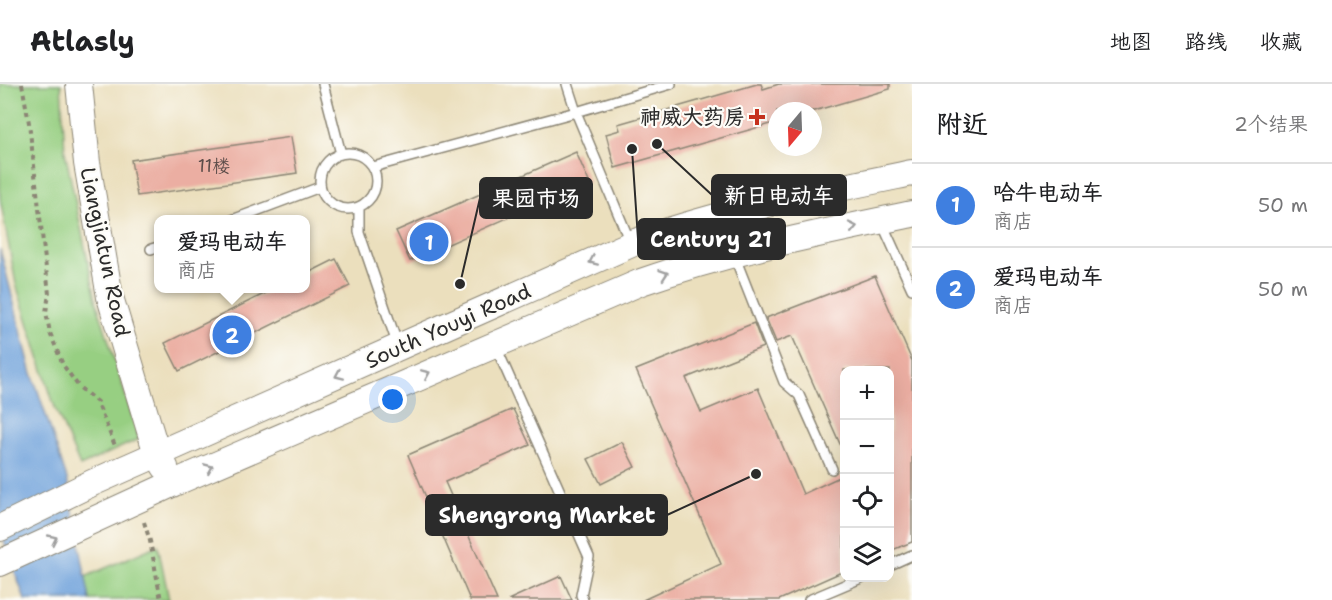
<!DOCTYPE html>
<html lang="zh">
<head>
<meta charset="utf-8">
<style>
	:root { --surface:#fff; --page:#f2f2f2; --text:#202124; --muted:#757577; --line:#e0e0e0; --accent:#d93025 }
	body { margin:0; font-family:"Shantell Sans","LXGW WenKai TC",sans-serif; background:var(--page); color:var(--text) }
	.controls { position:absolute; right:18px; bottom:18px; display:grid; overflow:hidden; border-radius:12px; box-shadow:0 6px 24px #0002 }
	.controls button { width:54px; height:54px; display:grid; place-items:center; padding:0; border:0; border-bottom:2px solid var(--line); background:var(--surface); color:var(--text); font:30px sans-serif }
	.compass { position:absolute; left:768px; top:18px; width:54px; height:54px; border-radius:50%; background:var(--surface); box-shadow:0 6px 24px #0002; rotate:199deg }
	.you { position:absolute; left:393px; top:316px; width:21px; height:21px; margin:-15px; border:4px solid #fff; border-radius:50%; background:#1a73e8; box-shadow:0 0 0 9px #1a73e833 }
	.badge { display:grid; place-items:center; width:39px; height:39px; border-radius:50%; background:var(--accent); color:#fff; font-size:20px; font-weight:700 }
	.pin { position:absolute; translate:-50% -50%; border:3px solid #fff; box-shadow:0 2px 6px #0006 }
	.popup { position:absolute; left:154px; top:131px; width:156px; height:78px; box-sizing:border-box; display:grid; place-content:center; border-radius:12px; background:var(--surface); filter:drop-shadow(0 2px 4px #0005); font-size:20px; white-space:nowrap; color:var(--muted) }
	.popup b { font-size:22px; color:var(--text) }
	.popup::after { content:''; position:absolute; left:50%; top:100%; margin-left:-12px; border:12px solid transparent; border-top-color:var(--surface) }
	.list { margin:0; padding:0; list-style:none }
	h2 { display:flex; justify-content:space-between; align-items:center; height:78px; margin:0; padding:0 24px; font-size:26px }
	h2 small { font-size:20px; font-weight:400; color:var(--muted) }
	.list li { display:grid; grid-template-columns:39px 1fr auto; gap:18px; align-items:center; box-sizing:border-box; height:84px; padding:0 24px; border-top:2px solid var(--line) }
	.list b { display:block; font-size:22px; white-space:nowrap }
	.list p { margin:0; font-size:20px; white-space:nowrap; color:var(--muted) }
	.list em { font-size:20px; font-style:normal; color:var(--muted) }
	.icon { flex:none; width:33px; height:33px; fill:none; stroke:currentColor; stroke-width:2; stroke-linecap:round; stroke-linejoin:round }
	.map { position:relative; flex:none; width:912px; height:516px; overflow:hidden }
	header { display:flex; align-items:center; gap:36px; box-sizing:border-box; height:84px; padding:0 30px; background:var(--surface); border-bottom:2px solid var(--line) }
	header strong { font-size:28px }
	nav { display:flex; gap:33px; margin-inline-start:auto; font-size:21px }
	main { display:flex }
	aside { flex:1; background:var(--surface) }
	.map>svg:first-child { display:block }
	.green { fill:#97cf82; stroke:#617d56; stroke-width:1.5 }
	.water { fill:#6fa2db; stroke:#4d6683; stroke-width:1.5 }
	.building { fill:#ebaea2 }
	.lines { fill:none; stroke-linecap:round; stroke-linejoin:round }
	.lane-casing { stroke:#8b8574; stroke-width:12 }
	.secondary-casing { stroke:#8b8574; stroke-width:28 }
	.path { stroke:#8b8574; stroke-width:4; stroke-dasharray:4.5 4.5; stroke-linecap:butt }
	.lane { stroke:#fff; stroke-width:9 }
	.secondary { stroke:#fff; stroke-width:26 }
	.oneway { stroke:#a0a0a0 }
	.poi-dot { fill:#c8321e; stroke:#fdfcf7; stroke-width:2 }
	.labels { text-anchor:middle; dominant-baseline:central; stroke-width:4.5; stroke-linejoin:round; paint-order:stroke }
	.number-label { font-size:18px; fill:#5b4c49 }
	.poi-label { font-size:21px; font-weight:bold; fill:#2b2b2b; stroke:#fdfcf7; text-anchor:end }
	.street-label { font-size:21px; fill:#2b2b2b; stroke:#fdfcf7 }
	.leader { fill:none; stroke:#2b2b2b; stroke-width:2 }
	.callout-dot { fill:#2b2b2b; stroke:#fdfcf7; stroke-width:2 }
	.callout { fill:#2b2b2b; stroke:#2b2b2b; stroke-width:2 }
	.callout-label { font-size:22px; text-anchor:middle; font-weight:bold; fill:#fff }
</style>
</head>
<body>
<header>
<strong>Atlasly</strong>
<nav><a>地图</a><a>路线</a><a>收藏</a></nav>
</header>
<main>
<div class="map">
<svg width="912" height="516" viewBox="0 0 912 516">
	<rect width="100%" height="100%" fill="#fdfcf7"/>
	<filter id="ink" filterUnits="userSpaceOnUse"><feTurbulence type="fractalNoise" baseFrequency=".0167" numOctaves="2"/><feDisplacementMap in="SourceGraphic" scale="12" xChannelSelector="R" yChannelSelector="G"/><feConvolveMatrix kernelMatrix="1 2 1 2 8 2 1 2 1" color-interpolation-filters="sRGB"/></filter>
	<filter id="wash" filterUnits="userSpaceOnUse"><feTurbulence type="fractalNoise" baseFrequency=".008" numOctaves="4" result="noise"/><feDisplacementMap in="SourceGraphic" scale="24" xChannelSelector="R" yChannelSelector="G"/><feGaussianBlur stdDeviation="1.35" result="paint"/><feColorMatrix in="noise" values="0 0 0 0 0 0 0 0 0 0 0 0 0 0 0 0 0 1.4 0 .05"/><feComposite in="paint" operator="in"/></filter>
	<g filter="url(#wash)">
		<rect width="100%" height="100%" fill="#ebdfbd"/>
		<path class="green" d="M 0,0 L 61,0 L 65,68 L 96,216 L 139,355 L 80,382 L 54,321 L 16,200 L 0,115 Z
			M 158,461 L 169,516 L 90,516 L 85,493 Z"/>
		<path class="water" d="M 0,165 L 31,286 L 67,395 L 90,516 L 25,516 L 0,446 Z"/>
		<g id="blocks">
			<path class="building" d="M 757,0 L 761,0 L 763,5 L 779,0 L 890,0 L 890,5 L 814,27 L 777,27 L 777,38 L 615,84 L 606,50 L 620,46 L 618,40 Z
				M 291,53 L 297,89 L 137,112 L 131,76 Z
				M 576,68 L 589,98 L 410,177 L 396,147 Z
				M 336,175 L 350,202 L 179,287 L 165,259 L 276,204 L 306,204 L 306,190 Z
				M 875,192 L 912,277 L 912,458 L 890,467 L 890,286 L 844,286 L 844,369 L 792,252 L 776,258 L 766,234 Z
				M 754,239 L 763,263 L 686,294 L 701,328 L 758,304 L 803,410 L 844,391 L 844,487 L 779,516 L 643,516 L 721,480 L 636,286 Z
				M 513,325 L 530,361 L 445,398 L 497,516 L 470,516 L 408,371 Z
				M 622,358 L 635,383 L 601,400 L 588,375 Z
				M 561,492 L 572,516 L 508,516 Z"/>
		</g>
	</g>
	<g filter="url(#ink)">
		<use href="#blocks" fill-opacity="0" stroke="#8b8574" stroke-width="1.5"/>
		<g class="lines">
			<g class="lane-casing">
				<path id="lane" d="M 323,0 L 341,70
					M320 97a28 28 0 1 1 56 0a28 28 0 1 1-56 0Z
					M 373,83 L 576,28 L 567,0
					M 359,124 L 359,148 L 398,262
					M 232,136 L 320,103
					M 882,139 L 912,205
					M 630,158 L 576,28 L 671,0
					M 151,165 L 158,163
					M 734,171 L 784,298 L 799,311 L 832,385
					M 496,263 L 589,473 L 581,511 L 583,516
					M 890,481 L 912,471
					M 809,516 L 861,494"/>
			</g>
			<g class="secondary-casing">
				<path id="secondary" d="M 79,0 L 87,79 L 110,213 L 157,370 L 165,383
					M 0,444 L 92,399 L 638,157 C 727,126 819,108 912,89
					M 0,479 L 174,399 L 641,198 C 730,167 820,149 912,130"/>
			</g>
			<path class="path" d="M 22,0 L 29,39 L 49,210 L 46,228 L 50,249 L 63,281 L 79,303 L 97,318 L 116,364
				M 144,438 L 150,457 L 161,516"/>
			<use href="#lane" class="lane"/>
			<use href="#secondary" class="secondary"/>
		</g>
		<defs><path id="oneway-chevron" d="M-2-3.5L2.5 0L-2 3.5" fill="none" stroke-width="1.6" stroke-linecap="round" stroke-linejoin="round" transform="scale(1.5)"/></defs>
		<g class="oneway">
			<use href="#oneway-chevron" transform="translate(853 143) rotate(-12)"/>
			<use href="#oneway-chevron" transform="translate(593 177) rotate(156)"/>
			<use href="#oneway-chevron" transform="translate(664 190) rotate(-19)"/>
			<use href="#oneway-chevron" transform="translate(426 290) rotate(-23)"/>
			<use href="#oneway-chevron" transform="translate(339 291) rotate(156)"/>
			<use href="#oneway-chevron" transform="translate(209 384) rotate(-23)"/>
			<use href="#oneway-chevron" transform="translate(53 455) rotate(-25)"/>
		</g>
	</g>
	<path class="poi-dot" d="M754 24h6v6h6v6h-6v6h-6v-6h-6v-6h6z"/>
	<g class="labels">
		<g class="number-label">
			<text x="214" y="82">11楼</text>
		</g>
		<g class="poi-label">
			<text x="745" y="33">神威大药房</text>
		</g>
		<g class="street-label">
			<text transform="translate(105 168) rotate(78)">Liangjiatun Road</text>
			<text transform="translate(448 242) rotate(-24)">South Youyi Road</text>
		</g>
	</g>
	<path class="leader" d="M657 60L712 111M460 200L480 114M632 65L638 155M756 390L667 431"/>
	<g class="callout-dot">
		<circle cx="657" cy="60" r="6"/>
		<circle cx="460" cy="200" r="6"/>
		<circle cx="632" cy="65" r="6"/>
		<circle cx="756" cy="390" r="6"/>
	</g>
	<g class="callout">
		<rect x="712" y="91" width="134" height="40" rx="6"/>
		<rect x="480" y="94" width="112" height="40" rx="6"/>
		<rect x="638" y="135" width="147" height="40" rx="6"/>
		<rect x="426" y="411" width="241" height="40" rx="6"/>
	</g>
	<g class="callout-label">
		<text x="779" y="119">新日电动车</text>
		<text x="536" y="122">果园市场</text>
		<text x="711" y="163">Century 21</text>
		<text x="547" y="439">Shengrong Market</text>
	</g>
</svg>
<div class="controls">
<button>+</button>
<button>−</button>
<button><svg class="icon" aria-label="locate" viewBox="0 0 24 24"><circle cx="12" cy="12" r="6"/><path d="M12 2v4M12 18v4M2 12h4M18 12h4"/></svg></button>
<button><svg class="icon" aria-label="layers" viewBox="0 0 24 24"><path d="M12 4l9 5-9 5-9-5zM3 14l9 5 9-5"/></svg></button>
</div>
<svg class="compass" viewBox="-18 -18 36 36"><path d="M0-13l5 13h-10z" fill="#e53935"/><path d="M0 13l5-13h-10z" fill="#757577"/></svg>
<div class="you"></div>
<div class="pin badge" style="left:429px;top:158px;background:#3f7fe0">1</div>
<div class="pin badge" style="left:232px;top:251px;background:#3f7fe0">2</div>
<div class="popup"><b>爱玛电动车</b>商店</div>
</div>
<aside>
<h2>附近<small>2个结果</small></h2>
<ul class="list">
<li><span class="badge" style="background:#3f7fe0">1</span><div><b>哈牛电动车</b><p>商店</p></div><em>50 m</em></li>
<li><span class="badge" style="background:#3f7fe0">2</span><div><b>爱玛电动车</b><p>商店</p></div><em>50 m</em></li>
</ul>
</aside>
</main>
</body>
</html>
